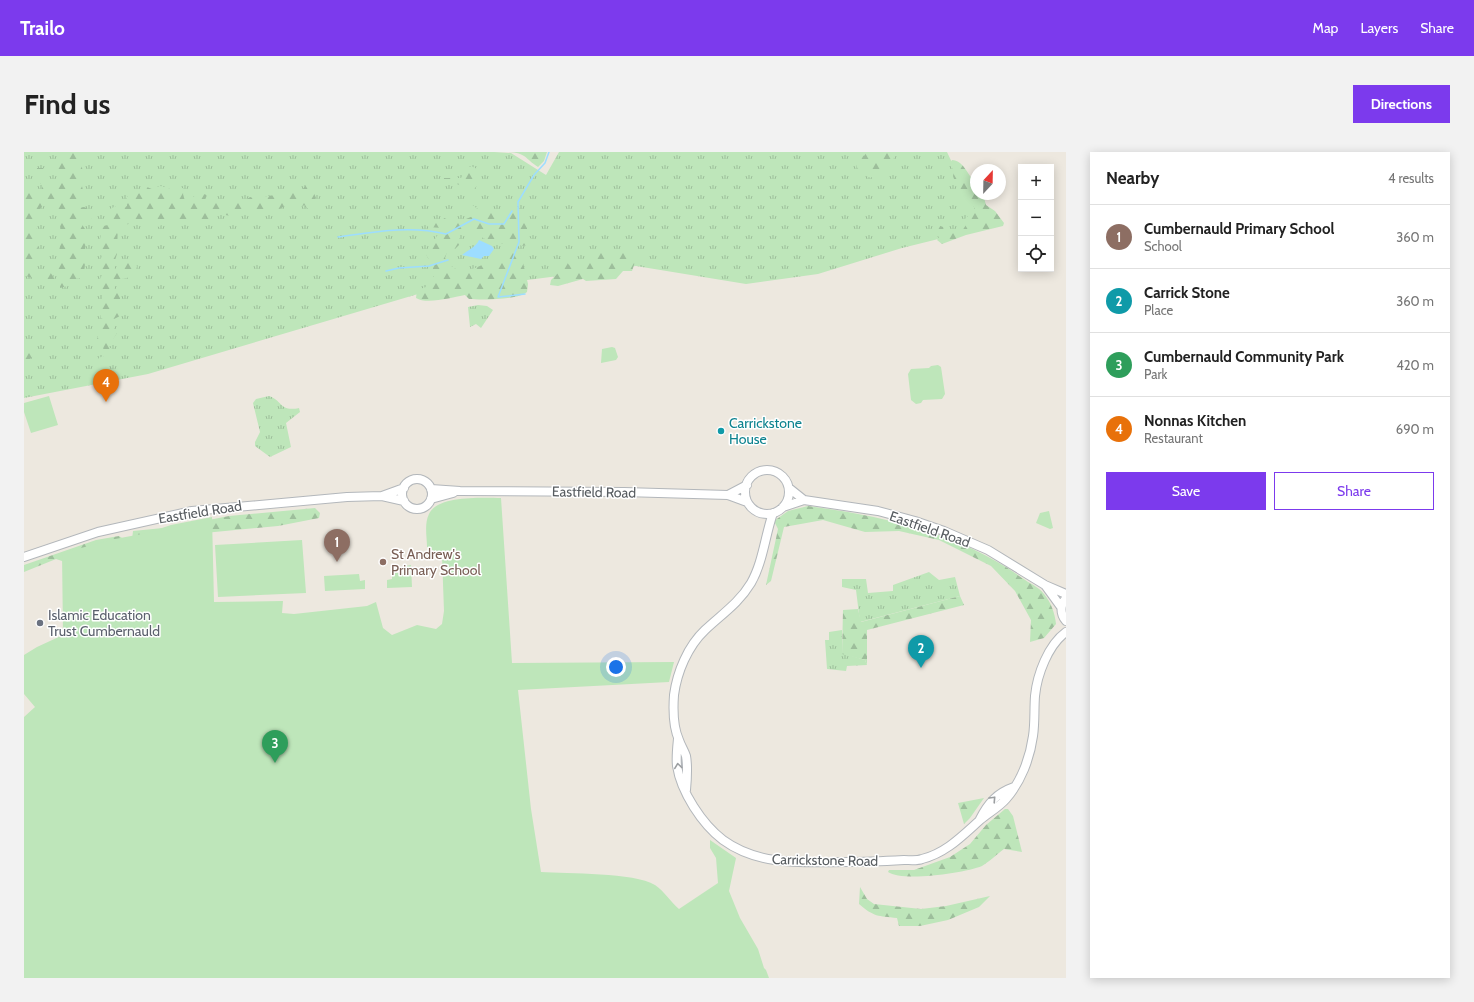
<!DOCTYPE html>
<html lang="en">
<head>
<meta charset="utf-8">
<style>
	:root { --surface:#fff; --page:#f2f2f2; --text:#222; --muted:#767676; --line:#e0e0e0; --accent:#7c3aed }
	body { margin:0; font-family:Cabin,sans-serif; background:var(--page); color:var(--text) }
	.controls { position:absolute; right:12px; top:12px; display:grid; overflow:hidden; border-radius:0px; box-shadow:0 2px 10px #0003 }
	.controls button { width:36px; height:36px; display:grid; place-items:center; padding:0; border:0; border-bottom:1px solid var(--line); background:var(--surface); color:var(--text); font:20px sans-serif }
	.compass { position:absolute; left:946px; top:12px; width:36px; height:36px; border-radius:50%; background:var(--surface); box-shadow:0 2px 10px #0003; rotate:22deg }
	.you { position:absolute; left:592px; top:515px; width:14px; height:14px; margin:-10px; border:3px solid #fff; border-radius:50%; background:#1a73e8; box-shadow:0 0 0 6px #1a73e833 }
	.badge { display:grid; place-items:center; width:26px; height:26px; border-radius:50%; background:var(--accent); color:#fff; font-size:13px; font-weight:700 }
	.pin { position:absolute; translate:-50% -33px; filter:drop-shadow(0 1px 2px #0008) }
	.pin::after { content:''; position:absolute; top:21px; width:14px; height:12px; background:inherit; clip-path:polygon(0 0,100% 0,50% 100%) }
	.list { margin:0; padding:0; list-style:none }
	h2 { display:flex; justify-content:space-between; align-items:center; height:52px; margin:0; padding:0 16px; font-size:17px }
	h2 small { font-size:13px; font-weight:400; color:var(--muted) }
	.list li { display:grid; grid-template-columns:26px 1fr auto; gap:12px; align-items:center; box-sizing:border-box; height:64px; padding:0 16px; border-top:1px solid var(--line) }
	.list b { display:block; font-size:15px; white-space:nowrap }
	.list p { margin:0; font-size:13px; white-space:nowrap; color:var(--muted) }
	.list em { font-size:13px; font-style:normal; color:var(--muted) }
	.actions { display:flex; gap:8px; padding:12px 16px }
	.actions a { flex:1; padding:9px 0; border:1px solid var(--accent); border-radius:0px; text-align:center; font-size:14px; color:var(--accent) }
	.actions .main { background:var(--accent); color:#fff }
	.icon { flex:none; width:22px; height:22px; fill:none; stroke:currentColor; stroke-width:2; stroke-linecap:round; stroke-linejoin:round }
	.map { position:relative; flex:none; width:1042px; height:826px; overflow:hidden; border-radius:0px }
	header { display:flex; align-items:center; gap:24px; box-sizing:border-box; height:56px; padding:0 20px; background:var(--accent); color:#fff }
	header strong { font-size:19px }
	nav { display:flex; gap:22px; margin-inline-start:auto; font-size:14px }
	.intro { display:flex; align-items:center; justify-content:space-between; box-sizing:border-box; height:96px; padding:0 24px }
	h1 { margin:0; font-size:28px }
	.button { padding:10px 18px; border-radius:0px; background:var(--accent); color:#fff; font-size:14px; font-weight:700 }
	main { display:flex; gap:24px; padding:0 24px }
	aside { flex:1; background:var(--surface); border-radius:0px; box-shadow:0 2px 10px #0003 }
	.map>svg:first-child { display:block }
	.grass { fill:url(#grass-tufts) }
	.forest { fill:url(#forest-firs) }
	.green { fill:#bee6ba }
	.water { fill:#9dddff }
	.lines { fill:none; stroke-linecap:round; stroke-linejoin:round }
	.stream { stroke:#9dddff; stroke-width:1.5 }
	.minor-casing { stroke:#b3b7bb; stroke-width:10 }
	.minor { stroke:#fff; stroke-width:8 }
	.oneway { stroke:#9b9ea0 }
	.culture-dot { fill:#0f9aa8; stroke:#fff; stroke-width:1.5 }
	.education-dot { fill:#8d6e63; stroke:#fff; stroke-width:1.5 }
	.worship-dot { fill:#6b7280; stroke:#fff; stroke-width:1.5 }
	.labels { text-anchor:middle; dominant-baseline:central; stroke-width:3; stroke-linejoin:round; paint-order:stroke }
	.culture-label { font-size:14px; fill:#0d838f; stroke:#fff; text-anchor:start }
	.street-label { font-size:14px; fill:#585d61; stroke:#fff }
	.education-label { font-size:14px; fill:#785e54; stroke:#fff; text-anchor:start }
	.worship-label { font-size:14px; fill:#5b616d; stroke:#fff; text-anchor:start }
</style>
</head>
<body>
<header>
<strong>Trailo</strong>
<nav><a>Map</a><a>Layers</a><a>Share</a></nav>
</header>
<div class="intro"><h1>Find us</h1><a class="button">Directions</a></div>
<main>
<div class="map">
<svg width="1042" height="826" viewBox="0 0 1042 826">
	<defs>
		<pattern id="grass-tufts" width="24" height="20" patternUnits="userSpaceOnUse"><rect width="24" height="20" fill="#bee6ba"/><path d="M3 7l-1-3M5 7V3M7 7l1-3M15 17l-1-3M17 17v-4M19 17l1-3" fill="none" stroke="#9dbe9b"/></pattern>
		<pattern id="forest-firs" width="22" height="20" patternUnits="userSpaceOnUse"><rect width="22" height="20" fill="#bee6ba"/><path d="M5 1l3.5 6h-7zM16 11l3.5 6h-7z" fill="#9dbe9b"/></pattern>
	</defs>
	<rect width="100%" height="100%" fill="#ede8df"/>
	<path class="grass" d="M 0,0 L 470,0 L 487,1 L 522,23 L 535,0 L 923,0 L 932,19 L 967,74 L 878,96 L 794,122 L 722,132 L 612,114 L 394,142 L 124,222 L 0,246 Z
		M 454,153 L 463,154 L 469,158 L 457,176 L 452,172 L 446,175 L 444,155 Z
		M 245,244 C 259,249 256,260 275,256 L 276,260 L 262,271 L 267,295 L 246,305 L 231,294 L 231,290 L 236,280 L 229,251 L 232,247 Z
		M 905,420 L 915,428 L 931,425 L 936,444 L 836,470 L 832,438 L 818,435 L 818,427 L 842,427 L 844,441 L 869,439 L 869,433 Z
		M 818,478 L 818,501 L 841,508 L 843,513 L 823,514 L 822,519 L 803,517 L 801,488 L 805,488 L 805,480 Z"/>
	<path class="forest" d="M 39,0 L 66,1 L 64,6 L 57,10 L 59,21 L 58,34 L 60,43 L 53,50 L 53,56 L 60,55 L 67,58 L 68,66 L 64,69 L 58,69 L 57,71 L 61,77 L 58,83 L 62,90 C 60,100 62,110 60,120 L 58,120 L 57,126 L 51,127 L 50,132 L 36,136 L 36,125 L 33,118 L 35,115 L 35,100 L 37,87 L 35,58 L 18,47 L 19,53 L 11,63 L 11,73 L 13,77 L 14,102 L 13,115 L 9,120 L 27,121 L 31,128 L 31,140 L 26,138 L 18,128 L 4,125 L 0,121 L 0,65 L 2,59 L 0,58 L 0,41 L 13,38 L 15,40 L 18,38 L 18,33 L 9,25 L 13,16 L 19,16 L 22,18 L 20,24 L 22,29 L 33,29 L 34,27 L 32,19 L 32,11 L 44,8 Z
		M 483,0 L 523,0 L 520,9 L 514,15 C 500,6 503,1 483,0 Z
		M 827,0 L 835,0 L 840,4 L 843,0 L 876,0 L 870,5 L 867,19 L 858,21 L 855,26 L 843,25 L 843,21 C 829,16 834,15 831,4 Z
		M 928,8 C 939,8 944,23 952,32 L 952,42 L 959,42 L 962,53 L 971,59 L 980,71 L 979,74 L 942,83 L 918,92 L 913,88 L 915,85 L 910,80 L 911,75 L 914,73 L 919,75 L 921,83 L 938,79 L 942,73 L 941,67 L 951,57 L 949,54 L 937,47 L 929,24 L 930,20 L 926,11 Z
		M 447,14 L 457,19 L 454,26 L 450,29 L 454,33 L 447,40 C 441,35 431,29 423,32 C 421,33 420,36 418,37 L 416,33 L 420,26 L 437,26 Z
		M 281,18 L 285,20 L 285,28 L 292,37 L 289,39 L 292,46 L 288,50 L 288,55 L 285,57 L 281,55 L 281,53 L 270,57 L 264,52 C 255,59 235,65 225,57 L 221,62 L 217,60 L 207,64 L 196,62 L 187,68 L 160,68 L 154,72 L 144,69 L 134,75 L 127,71 L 114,70 L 100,73 L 94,69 L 93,102 L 90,111 L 90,116 L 94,118 L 94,115 L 106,107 L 108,112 L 111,111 L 113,114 C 110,126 101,128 90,127 L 91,141 L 96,139 L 96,164 L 90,167 L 90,180 L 93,181 L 89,187 L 90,190 L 86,193 L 85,195 L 90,198 L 82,202 L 85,206 L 85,209 L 75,208 L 74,206 L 80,204 L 79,194 L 72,191 L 74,184 L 80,180 L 74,177 L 72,174 L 73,171 L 80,170 L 81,168 L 77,166 L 76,161 L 73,157 L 73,155 L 76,155 L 78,152 L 80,153 L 81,151 L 78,147 L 78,140 L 74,131 L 79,121 L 75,118 L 77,115 L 74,113 L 78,104 L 75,102 L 75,93 L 77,92 L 75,90 L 77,84 L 75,81 L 79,74 L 84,73 L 86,65 L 86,57 L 94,53 L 99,56 L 103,54 L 103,45 L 107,40 L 114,42 L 118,36 L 123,35 L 130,38 L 132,35 L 137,34 L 152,39 L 157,35 L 161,38 L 159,42 L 161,49 L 169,46 L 173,40 L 183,43 L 181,48 C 188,58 207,41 219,50 L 226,45 C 234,48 252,40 263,44 L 273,35 L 278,38 L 282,33 L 279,21 Z
		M 447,52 L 458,60 L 490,60 C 493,64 499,63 501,68 C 504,74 502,81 507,87 L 505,93 L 498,94 L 489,89 C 475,97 458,85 445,79 L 435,82 L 435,93 L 431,97 L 423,100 L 421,106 C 431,123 443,120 458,113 C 462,112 467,112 470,110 C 477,106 481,101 489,98 L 497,102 L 504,132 L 503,140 C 494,148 458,148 445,147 L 441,143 C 429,145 403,153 392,146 L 393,138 L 402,135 L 410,127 L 410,119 L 402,102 L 418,76 L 404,75 L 405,72 L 420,66 L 427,69 L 442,67 L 449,64 L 443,58 L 444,54 Z
		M 588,97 L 596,97 L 610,103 L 611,110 L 608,119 L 599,119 L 592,127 L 562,129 L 559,127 L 534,134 L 526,133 L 527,128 L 534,121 L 535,106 L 540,104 L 545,113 L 549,114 L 560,107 L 563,99 Z
		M 9,194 L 13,198 L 11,203 L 0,211 L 0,199 Z
		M 784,354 C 858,364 937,381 998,426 C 1005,431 1015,435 1020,442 C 1027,450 1031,462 1032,472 L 1020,486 L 1006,490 L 1007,468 L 991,439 L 967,414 L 915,388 L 875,379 L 841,380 L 799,368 L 760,375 L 747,429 L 742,433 L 754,377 L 750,369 L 764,359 Z
		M 291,356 L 296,361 L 295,366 L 254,374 L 108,388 L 109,379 L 149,375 L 205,364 Z
		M 95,384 L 98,386 L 41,410 L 32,407 L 0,420 L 0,413 L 72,388 Z
		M 936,444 L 940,453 L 843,478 L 843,513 L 841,508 L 818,502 L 819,458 L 834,457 L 837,470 Z
		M 960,646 L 946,666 L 940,672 L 934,651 Z
		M 981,657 L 984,657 L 989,664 L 998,700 L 980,697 C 973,702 965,710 958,714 C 941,721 878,730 864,720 L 865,718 L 890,718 L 926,705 L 946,692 L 962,673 Z
		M 836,735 L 843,747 L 850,752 L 897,757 L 922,754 L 966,744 L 955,755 L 924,768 L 896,774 L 875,774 L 873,766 C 854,764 850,765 835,752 Z"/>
	<path class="green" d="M 588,195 L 591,196 L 594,205 L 592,208 L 577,211 L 578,197 Z
		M 914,213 L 917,215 L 921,242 L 918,247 L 899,248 L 897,251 L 892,252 L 887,248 L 884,222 L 887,217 L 905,216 L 907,214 Z
		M 25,244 L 34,273 L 7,281 L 0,260 L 0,251 Z
		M 477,346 L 488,511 L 650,510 L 645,530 L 494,538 L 507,657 L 517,720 C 544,722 610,720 631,733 C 640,739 647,750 655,757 L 694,731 L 692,706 L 686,696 L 686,688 L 712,706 L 705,739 L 716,766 L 734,797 L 740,816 L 742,818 L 745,826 L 0,826 L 0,565 L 11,555 L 0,542 L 0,503 L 13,495 L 39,483 L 38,401 L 91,387 L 123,381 L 147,373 L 188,365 L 190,450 L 259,449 L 258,461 L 270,462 L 343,454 L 352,450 L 359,476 L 368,483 L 393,473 L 412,477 L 418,472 L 420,459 L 418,404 L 403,395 C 403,385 400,372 405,362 C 414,343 459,346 477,346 Z
		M 1025,359 L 1029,376 L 1026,377 L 1012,371 L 1016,361 Z
		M 278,388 L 282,441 L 194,445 L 191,393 Z
		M 387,413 L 388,435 L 363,436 L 363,428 L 368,427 L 368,421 L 382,421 L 382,414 Z
		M 335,422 L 336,429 L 341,428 L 341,437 L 301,439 L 300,424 Z"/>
	<path class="water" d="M 455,88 L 468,94 L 470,97 L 465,104 L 460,104 L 457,107 L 438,103 C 444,98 452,95 455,88 Z"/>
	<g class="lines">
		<path class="stream" d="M 314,85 C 350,80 386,73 422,82 L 450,67 L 465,72 L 480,72 L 488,59
			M 362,119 L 375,116 L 405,114 L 424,108
			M 501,142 L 474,145 L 495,90 L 494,50 L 510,23 L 521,11 L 525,0"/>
		<g class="minor-casing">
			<path id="minor" d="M721 340a22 22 0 1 1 44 0a22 22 0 1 1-44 0Z
				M378 342a15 15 0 1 1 30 0a15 15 0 1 1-30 0Z
				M 765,336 L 780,348
				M 407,337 L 436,339 L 600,340 L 704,343 L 723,350
				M 704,343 L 723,333
				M 358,344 L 380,336
				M 407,347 L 429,341
				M 759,355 L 780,348 L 854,359 L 891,369 L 920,379 L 964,398 L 1021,433 L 1042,442
				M 0,405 L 74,380 L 168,359 L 323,345 L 358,344 L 380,349
				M 1021,433 L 1037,455
				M 1042,446 C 1036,453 1036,462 1042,469
				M 654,587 C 653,597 652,605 653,614 C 657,640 678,672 699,688 C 736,715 781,710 825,710 C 844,710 862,709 880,708 C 886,708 893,709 898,707 C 922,701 938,684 956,668 C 964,661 974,656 982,647 C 997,630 1006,606 1009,584 C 1011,571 1010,558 1011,544 C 1013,523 1024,493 1042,480
				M 662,638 C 663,627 664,615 662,604 C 660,598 657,594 655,588 C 649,575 649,557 650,543 C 653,520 664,494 681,478 C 698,462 715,451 727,431 C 739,410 741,384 749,361
				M 956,667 C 964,651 973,641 990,635"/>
		</g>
		<use href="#minor" class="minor"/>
	</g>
	<defs><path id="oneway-chevron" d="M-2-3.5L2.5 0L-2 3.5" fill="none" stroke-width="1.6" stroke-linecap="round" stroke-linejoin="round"/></defs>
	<g class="oneway">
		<use href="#oneway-chevron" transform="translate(654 614) rotate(-98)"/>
		<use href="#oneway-chevron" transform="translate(969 647) rotate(-47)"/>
	</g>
	<circle class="culture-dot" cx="697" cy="279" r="4"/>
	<circle class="education-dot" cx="359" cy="410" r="4"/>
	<circle class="worship-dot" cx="16" cy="471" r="4"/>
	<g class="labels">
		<g class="culture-label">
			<text x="705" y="271">Carrickstone<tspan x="705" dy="16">House</tspan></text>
		</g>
		<g class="street-label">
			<text transform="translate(570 340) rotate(1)">Eastfield Road</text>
			<text transform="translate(176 360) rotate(-9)">Eastfield Road</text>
			<text transform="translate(906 377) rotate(19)">Eastfield Road</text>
			<text transform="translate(801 708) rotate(1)">Carrickstone Road</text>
		</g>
		<g class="education-label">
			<text x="367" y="402">St Andrew's<tspan x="367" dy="16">Primary School</tspan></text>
		</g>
		<g class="worship-label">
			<text x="24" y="463">Islamic Education<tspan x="24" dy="16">Trust Cumbernauld</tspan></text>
		</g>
	</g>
</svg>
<div class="controls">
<button>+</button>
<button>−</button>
<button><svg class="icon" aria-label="locate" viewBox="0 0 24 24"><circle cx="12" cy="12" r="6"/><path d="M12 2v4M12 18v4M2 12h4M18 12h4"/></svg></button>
</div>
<svg class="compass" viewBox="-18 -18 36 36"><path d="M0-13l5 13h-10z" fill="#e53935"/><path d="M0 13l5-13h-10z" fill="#767676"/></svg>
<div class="you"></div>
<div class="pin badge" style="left:313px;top:410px;background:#8d6e63">1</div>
<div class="pin badge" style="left:897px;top:516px;background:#0f9aa8">2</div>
<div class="pin badge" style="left:251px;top:611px;background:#2e9e5b">3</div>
<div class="pin badge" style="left:82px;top:250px;background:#e8710a">4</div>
</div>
<aside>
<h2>Nearby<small>4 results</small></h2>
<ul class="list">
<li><span class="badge" style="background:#8d6e63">1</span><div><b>Cumbernauld Primary School</b><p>School</p></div><em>360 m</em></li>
<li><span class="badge" style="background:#0f9aa8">2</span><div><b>Carrick Stone</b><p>Place</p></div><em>360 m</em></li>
<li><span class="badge" style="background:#2e9e5b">3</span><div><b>Cumbernauld Community Park</b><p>Park</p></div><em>420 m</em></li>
<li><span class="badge" style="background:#e8710a">4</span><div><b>Nonnas Kitchen</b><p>Restaurant</p></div><em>690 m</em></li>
</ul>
<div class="actions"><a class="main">Save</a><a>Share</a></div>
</aside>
</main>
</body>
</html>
